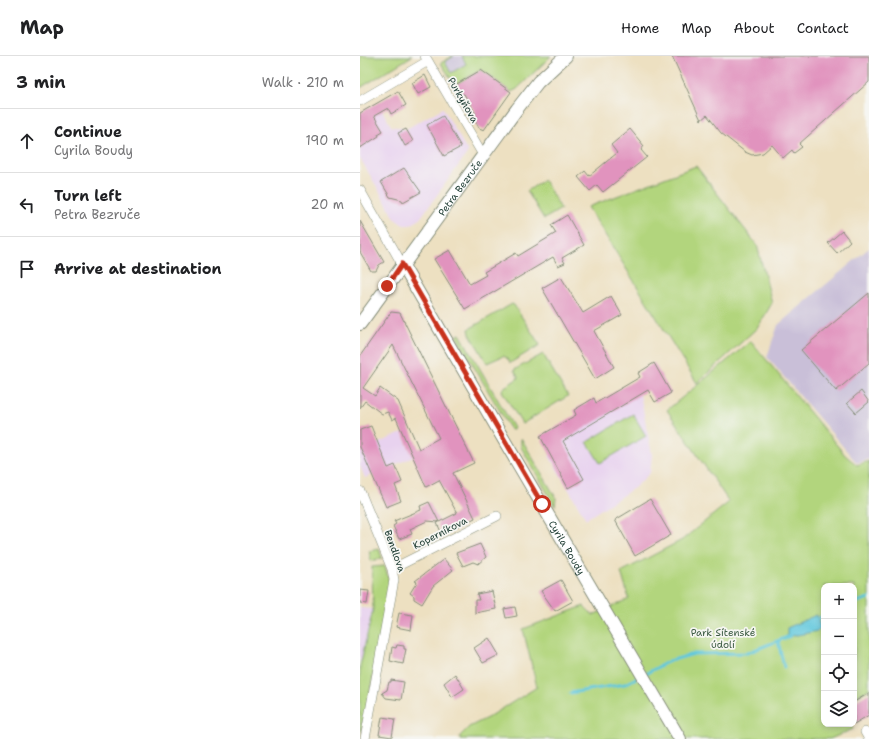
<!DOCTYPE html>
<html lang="en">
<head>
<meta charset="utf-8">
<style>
	:root { --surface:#fff; --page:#f6f6f6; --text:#202124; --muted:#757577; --line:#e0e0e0 }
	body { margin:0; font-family:"Shantell Sans",sans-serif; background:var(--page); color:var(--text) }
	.controls { position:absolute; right:12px; bottom:12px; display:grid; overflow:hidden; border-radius:8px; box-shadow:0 2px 6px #0003 }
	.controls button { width:36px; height:36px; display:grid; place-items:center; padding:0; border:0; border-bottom:1px solid var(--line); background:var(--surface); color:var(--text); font:20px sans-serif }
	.stop { position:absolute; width:12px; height:12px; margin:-9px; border:3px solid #c8321e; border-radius:50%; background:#fff }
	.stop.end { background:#c8321e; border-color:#fff; box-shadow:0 1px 4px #0008 }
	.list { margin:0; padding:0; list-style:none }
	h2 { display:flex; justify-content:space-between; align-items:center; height:52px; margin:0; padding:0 16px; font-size:17px }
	h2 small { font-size:13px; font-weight:400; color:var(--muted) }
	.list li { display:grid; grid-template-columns:26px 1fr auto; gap:12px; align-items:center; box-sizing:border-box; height:64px; padding:0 16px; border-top:1px solid var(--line) }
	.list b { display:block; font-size:15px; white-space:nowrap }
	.list p { margin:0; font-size:13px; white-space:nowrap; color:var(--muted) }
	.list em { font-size:13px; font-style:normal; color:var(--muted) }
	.icon { flex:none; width:22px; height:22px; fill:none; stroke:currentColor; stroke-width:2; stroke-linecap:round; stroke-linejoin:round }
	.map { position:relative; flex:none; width:509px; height:683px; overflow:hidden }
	header { display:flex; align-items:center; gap:24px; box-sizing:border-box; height:56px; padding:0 20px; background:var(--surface); border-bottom:1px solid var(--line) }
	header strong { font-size:19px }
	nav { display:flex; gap:22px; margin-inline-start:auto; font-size:14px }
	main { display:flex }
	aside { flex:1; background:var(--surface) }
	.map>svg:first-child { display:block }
	.built { fill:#e8d2ef }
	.industrial { fill:#c9bfd8 }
	.green { fill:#b2d57d; stroke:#688958 }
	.water { fill:#60c8dd; stroke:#408288 }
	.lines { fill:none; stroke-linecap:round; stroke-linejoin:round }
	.stream { stroke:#60c8dd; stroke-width:3 }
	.building { fill:#e193be; fill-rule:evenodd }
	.street-casing { stroke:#868e7a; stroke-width:10 }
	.secondary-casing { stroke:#868e7a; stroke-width:14 }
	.street { stroke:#fff; stroke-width:9 }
	.secondary { stroke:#fff; stroke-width:12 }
	.route { stroke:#c8321e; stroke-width:5 }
	.labels { text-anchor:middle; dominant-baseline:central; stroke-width:3.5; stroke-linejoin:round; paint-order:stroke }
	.street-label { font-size:10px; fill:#1f3d34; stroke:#f6f6f2 }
	.park-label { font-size:10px; fill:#3c5b43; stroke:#f6f6f2 }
</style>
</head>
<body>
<header>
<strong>Map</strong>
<nav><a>Home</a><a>Map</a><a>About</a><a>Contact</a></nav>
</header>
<main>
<aside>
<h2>3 min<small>Walk · 210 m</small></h2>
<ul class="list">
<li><svg class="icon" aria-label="ahead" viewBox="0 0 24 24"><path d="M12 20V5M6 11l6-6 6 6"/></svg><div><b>Continue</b><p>Cyrila Boudy</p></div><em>190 m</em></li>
<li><svg class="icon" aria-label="left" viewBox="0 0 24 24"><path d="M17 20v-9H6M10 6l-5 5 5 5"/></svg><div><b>Turn left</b><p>Petra Bezruče</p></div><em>20 m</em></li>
<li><svg class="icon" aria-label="arrive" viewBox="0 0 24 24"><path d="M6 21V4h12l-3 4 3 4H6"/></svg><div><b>Arrive at destination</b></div></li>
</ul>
</aside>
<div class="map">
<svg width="509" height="683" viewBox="0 0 509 683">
	<rect width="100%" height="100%" fill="#f6f6f2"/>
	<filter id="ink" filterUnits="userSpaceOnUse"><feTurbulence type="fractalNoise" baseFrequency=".025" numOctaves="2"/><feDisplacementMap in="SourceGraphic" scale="8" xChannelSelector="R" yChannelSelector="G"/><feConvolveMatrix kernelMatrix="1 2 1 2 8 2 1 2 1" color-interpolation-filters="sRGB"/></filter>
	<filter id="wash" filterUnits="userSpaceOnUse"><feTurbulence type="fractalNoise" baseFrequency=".012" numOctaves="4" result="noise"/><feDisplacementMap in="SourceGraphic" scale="16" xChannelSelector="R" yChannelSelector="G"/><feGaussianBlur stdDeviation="0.9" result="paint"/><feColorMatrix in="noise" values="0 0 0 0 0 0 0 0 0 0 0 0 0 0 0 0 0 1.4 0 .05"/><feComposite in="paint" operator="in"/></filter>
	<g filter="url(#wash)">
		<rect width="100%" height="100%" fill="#ede0c1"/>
		<path class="built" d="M 18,47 L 31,70 L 46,73 L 83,52 L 108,96 L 59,164 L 50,169 L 44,169 L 36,164 L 0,102 L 0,57 Z
			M 294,307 L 311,337 L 295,346 L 287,333 L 280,338 L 292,399 L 290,417 L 274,432 L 226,463 L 189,400 L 192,398 L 180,380 L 216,359 L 214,354 L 234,342 L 237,347 L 281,322 L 278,317 Z
			M 42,377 L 53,401 L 5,422 L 0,410 L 0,395 Z
			M 0,552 L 13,553 L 0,610 Z"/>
		<path class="industrial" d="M 94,0 L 102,0 L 106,8 L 91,17 L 84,6 Z
			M 509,192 L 509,403 L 497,407 L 407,301 L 418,269 Z"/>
		<path class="green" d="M 0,0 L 52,0 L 0,32 Z
			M 92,0 L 94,0 L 85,6 L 91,17 L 106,8 L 102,0 L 191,0 L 157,33 L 151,36 L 121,14 L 95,29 L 81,7 Z
			M 336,110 L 397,189 L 412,247 L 398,271 L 337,327 L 228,151 Z
			M 184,124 L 201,153 L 184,163 L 167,135 Z
			M 152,248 L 154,249 L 180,289 L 150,307 L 147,302 L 143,300 L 127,307 L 110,278 L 109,273 Z
			M 100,278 L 154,372 L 151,374 L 96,280 Z
			M 391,285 L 485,399 L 497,409 L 509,405 L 509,633 L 494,642 L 494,530 L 464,530 L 464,668 L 491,668 L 493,673 L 470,683 L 100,683 L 100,680 L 109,671 L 129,661 L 177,631 L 163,573 L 224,550 L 233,559 L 269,543 L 261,516 L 322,484 L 369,446 L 307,354 Z
			M 183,298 L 208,340 L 162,368 L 142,335 L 143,332 L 157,323 L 158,321 L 154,314 Z
			M 273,358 L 286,380 L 240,407 L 227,386 Z
			M 161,382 L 196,442 L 195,450 L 161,391 Z
			M 19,493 L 22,502 L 11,505 L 9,495 Z
			M 25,510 L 30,528 L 7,652 L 0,679 L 0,610 L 13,553 L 12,511 Z"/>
		<path class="water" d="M 456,559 L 461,572 L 458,575 L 427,581 L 427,572 Z"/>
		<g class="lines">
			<path class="stream" d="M 494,547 L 509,542
				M 455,565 L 464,559
				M 418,585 L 424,611
				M 285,618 L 309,605 L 334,598 L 387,597 L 430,580
				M 210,637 L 265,628 L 280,620"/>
		</g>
		<g id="blocks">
			<path class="building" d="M 312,0 L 509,0 L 509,26 L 439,88 L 442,91 L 434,97 L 432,94 L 423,102 L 412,89 L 403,97 L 392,99 L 385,96 L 361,77 L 347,59 L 341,64 Z
				M 121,14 L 151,36 L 124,74 L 119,72 L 113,60 L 116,58 L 104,38 L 101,39 L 95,29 Z
				M 65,19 L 71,31 L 58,38 L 52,27 Z
				M 38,35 L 46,49 L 31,58 L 28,52 L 14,60 L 23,75 L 18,78 L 19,80 L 0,92 L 0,57 Z
				M 83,60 L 101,91 L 84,100 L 67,69 Z
				M 46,73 L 53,85 L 45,90 L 38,77 Z
				M 270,73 L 284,90 L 281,94 L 287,101 L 243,136 L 237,129 L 230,135 L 218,121 L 225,115 L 229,120 L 257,97 L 251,89 Z
				M 44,112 L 61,136 L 43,146 L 42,144 L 30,141 L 21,126 Z
				M 207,159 L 224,189 L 202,202 L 205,207 L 198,210 L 193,201 L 105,253 L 74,203 L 90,194 L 110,228 L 126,219 L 124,216 L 156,197 L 158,200 L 196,177 L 191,169 Z
				M 0,165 L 24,206 L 19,209 L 16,215 L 11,215 L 0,196 Z
				M 482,175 L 490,185 L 477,197 L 468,187 Z
				M 201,221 L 223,257 L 251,240 L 262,259 L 234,275 L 254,311 L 235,323 L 182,232 Z
				M 509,237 L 509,307 L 476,335 L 441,294 Z
				M 31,256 L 40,257 L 114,407 L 93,417 L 115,462 L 82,478 L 77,467 L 97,457 L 79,424 L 66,431 L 36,362 L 32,364 L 28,356 L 22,358 L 5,345 L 0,352 L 0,300 ZM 33,289 L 79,382 L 59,393 L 38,345 L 20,332 L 15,340 L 3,332 Z
				M 294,307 L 311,337 L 295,346 L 288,334 L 203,385 L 224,423 L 208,432 L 180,380 L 216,359 L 214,354 L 234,342 L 236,347 L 280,321 L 278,317 Z
				M 501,335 L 509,346 L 496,357 L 487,347 Z
				M 11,370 L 28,412 L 35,409 L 42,426 L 35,429 L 41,445 L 26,451 L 0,391 L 0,374 Z
				M 290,443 L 311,479 L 275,500 L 255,464 Z
				M 69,446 L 79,466 L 67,465 L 50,473 L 52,478 L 39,483 L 33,470 L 36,468 L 34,465 L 61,454 L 60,450 Z
				M 120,488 L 126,501 L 118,508 L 113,506 L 103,510 L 96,497 Z
				M 84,503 L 93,514 L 73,530 L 62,548 L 54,543 L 54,540 L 50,537 L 57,526 L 55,525 Z
				M 201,524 L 213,545 L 195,555 L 181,535 Z
				M 0,534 L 9,535 L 7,548 L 0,547 Z
				M 132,535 L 136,553 L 115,557 L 115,544 L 119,544 L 117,538 Z
				M 155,551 L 157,560 L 146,562 L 144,553 Z
				M 39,557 L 53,559 L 51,574 L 36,571 Z
				M 129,582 L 139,599 L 123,607 L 114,592 Z
				M 37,589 L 44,590 L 44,593 L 46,593 L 43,608 L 30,605 L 32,591 L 36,592 Z
				M 95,618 L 104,633 L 92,641 L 84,627 Z
				M 31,624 L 44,626 L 41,644 L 26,642 L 22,637 L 27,634 L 29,626 L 31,626 Z
				M 509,637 L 509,659 L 494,668 L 494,646 Z
				M 22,661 L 35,663 L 32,681 L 19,679 Z"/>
		</g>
	</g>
	<g filter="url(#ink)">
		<use href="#blocks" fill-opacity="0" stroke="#868e7a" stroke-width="1"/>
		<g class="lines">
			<g class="street-casing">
				<path id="street" d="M 65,0 L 123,99
					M 0,45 L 68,5
					M 0,134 L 42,208
					M 0,435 L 32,513 L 34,524 L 5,683
					M 32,513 L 137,460
					M 505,676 L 509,683"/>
			</g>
			<g class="secondary-casing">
				<g id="secondary">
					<path id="s1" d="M 42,208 L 144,384 L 320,683"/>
					<path id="s2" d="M 0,268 L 157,53 L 178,26 L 206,0"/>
				</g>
			</g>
			<use href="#street" class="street"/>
			<use href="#secondary" class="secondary"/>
		</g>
	</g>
	<g class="lines" filter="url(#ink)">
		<path class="route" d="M 27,230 L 42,208 L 182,448"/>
	</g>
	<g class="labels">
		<g class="street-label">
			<text transform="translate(103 44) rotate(60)">Purkyňova</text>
			<text stroke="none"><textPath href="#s2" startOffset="169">Petra Bezruče</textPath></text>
			<text transform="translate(80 477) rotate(-27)">Koperníkova</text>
			<text stroke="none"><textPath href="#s1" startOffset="328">Cyrila Boudy</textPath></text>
			<text transform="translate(35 495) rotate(70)">Bendlova</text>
		</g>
		<g class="park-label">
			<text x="363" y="576">Park Sítenské<tspan x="363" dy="12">údolí</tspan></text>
		</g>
	</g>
</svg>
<div class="controls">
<button>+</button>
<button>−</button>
<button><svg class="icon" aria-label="locate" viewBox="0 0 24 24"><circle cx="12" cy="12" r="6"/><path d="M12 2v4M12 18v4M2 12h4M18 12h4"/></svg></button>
<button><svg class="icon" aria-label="layers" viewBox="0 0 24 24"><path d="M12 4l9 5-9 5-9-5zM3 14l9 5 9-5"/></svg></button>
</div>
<div class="stop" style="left:182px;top:448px"></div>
<div class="stop end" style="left:27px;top:230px"></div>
</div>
</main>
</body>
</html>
